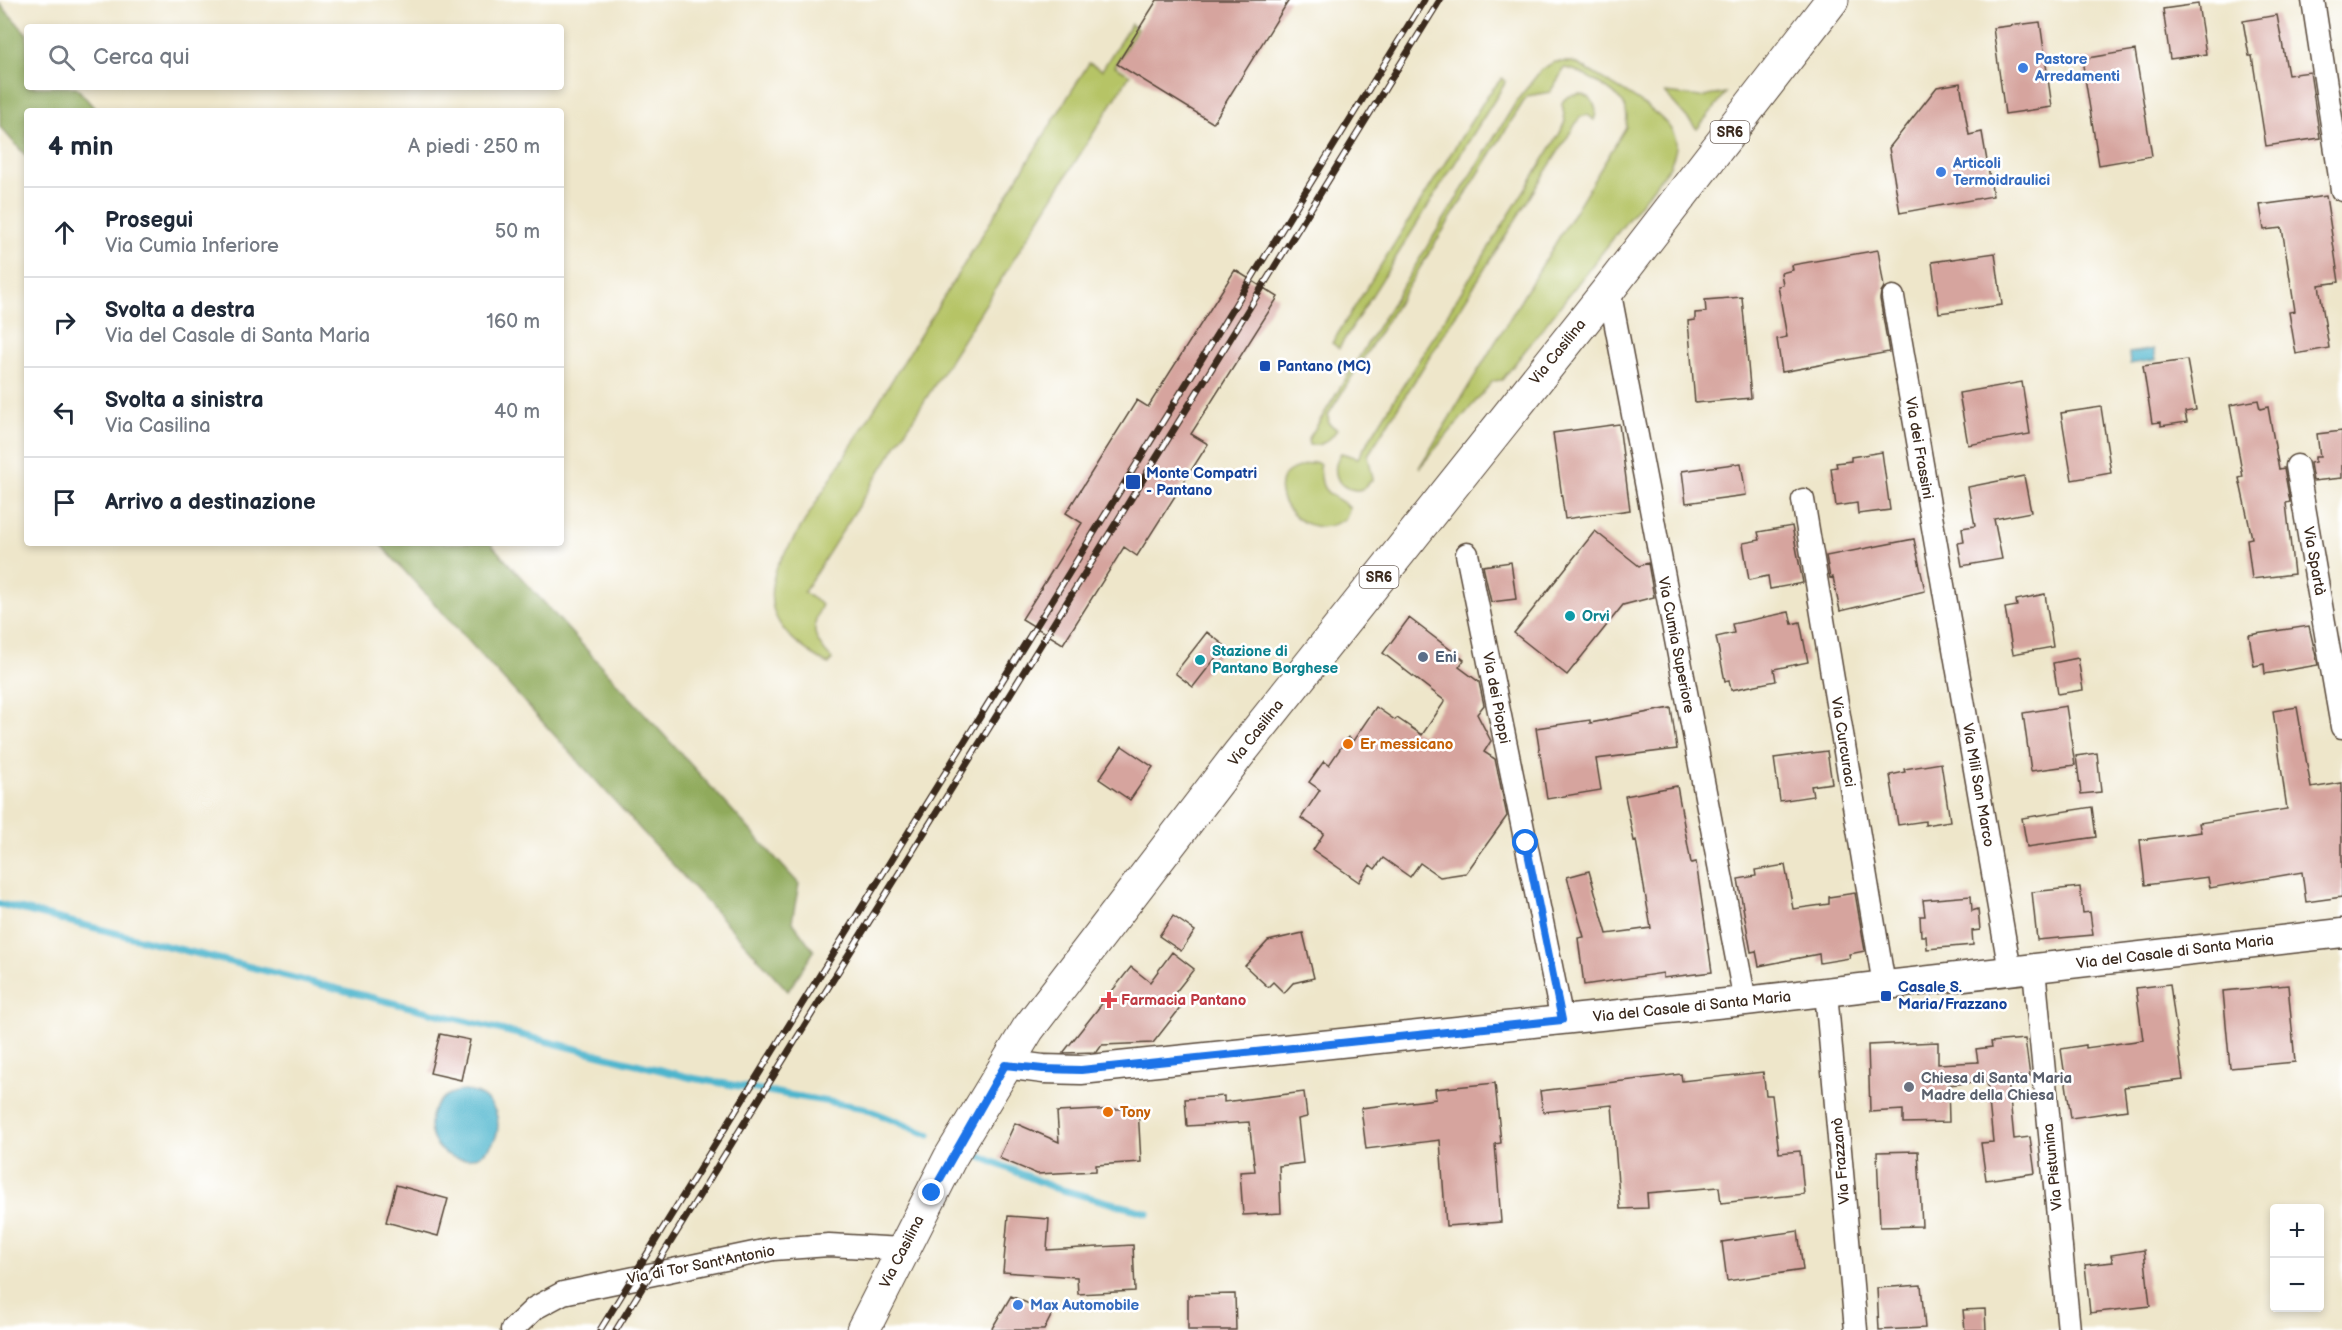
<!DOCTYPE html>
<html lang="it">
<head>
<meta charset="utf-8">
<style>
	:root { --surface:#fff; --page:#f2f2f3; --text:#1f2937; --muted:#747a83; --line:#e0e1e3 }
	body { margin:0; font-family:"Balsamiq Sans",sans-serif; background:var(--page); color:var(--text) }
	.controls { position:absolute; right:18px; bottom:18px; display:grid; overflow:hidden; border-radius:6px; box-shadow:0 3px 9px #0003 }
	.controls button { width:54px; height:54px; display:grid; place-items:center; padding:0; border:0; border-bottom:2px solid var(--line); background:var(--surface); color:var(--text); font:30px sans-serif }
	.stop { position:absolute; width:18px; height:18px; margin:-14px; border:4px solid #1a73e8; border-radius:50%; background:#fff }
	.stop.end { background:#1a73e8; border-color:#fff; box-shadow:0 2px 6px #0008 }
	.list { margin:0; padding:0; list-style:none }
	h2 { display:flex; justify-content:space-between; align-items:center; height:78px; margin:0; padding:0 24px; font-size:26px }
	h2 small { font-size:20px; font-weight:400; color:var(--muted) }
	.list li { display:grid; grid-template-columns:39px 1fr auto; gap:18px; align-items:center; box-sizing:border-box; height:90px; padding:0 24px; border-top:2px solid var(--line) }
	.list b { display:block; font-size:22px; white-space:nowrap }
	.list p { margin:0; font-size:20px; white-space:nowrap; color:var(--muted) }
	.list em { font-size:20px; font-style:normal; color:var(--muted) }
	.icon { flex:none; width:33px; height:33px; fill:none; stroke:currentColor; stroke-width:2; stroke-linecap:round; stroke-linejoin:round }
	.map { position:relative; flex:none; width:2342px; height:1330px; overflow:hidden }
	.search { position:absolute; background:var(--surface); box-shadow:0 3px 9px #0003; left:24px; top:24px; width:540px; height:66px; display:flex; align-items:center; gap:15px; box-sizing:border-box; padding:0 21px; border-radius:6px; color:var(--muted); font-size:22px }
	.panel { position:absolute; background:var(--surface); box-shadow:0 3px 9px #0003; left:24px; top:108px; width:540px; height:438px; border-radius:6px }
	.map>svg:first-child { display:block }
	.green { fill:#b6c466; stroke:#787742; stroke-width:1.5 }
	.forest { fill:#90aa5b; stroke:#666a3c; stroke-width:1.5 }
	.water { fill:#4eb5cd; stroke:#447076; stroke-width:1.5 }
	.lines { fill:none; stroke-linecap:round; stroke-linejoin:round }
	.stream { stroke:#4eb5cd; stroke-width:7 }
	.building { fill:#d6a49e }
	.minor-casing { stroke:#564638; stroke-width:25 }
	.tertiary-casing { stroke:#564638; stroke-width:31 }
	.primary-casing { stroke:#564638; stroke-width:35 }
	.minor { stroke:#fff; stroke-width:22 }
	.tertiary { stroke:#fff; stroke-width:28 }
	.primary { stroke:#fff; stroke-width:33 }
	.rail-casing { stroke:#3b2a1e; stroke-width:7 }
	.rail { stroke:#fff; stroke-width:4.5; stroke-dasharray:14; stroke-linecap:butt }
	.route { stroke:#1a73e8; stroke-width:8 }
	.shop-dot { fill:#3f7fe0; stroke:#fff; stroke-width:2 }
	.transit-dot { fill:#1a4fb4; stroke:#fff; stroke-width:2 }
	.culture-dot { fill:#0f9aa8; stroke:#fff; stroke-width:2 }
	.service-dot { fill:#5c6f8a; stroke:#fff; stroke-width:2 }
	.food-dot { fill:#e8710a; stroke:#fff; stroke-width:2 }
	.health-dot { fill:#e0444e; stroke:#fff; stroke-width:2 }
	.worship-dot { fill:#6b7280; stroke:#fff; stroke-width:2 }
	.labels { text-anchor:middle; dominant-baseline:central; stroke-width:5; stroke-linejoin:round; paint-order:stroke }
	.shield { fill:#fff; stroke:#766a62; stroke-width:1.5 }
	.shield-label { font-size:14px; font-weight:bold; fill:#3b2a1e }
	.shop-label { font-size:15px; font-weight:bold; fill:#366cbe; stroke:#fff; text-anchor:start }
	.street-label { font-size:15px; fill:#3b2a1e; stroke:#fff }
	.transit-label { font-size:15px; font-weight:bold; fill:#164399; stroke:#fff; text-anchor:start }
	.culture-label { font-size:15px; font-weight:bold; fill:#0d838f; stroke:#fff; text-anchor:start }
	.service-label { font-size:15px; font-weight:bold; fill:#4e5e75; stroke:#fff; text-anchor:start }
	.food-label { font-size:15px; font-weight:bold; fill:#c56008; stroke:#fff; text-anchor:start }
	.health-label { font-size:15px; font-weight:bold; fill:#be3a42; stroke:#fff; text-anchor:start }
	.worship-label { font-size:15px; font-weight:bold; fill:#5b616d; stroke:#fff; text-anchor:start }
</style>
</head>
<body>
<div class="map">
<svg width="2342" height="1330" viewBox="0 0 2342 1330">
	<rect width="100%" height="100%" fill="#fff"/>
	<filter id="ink" filterUnits="userSpaceOnUse"><feTurbulence type="fractalNoise" baseFrequency=".0167" numOctaves="2"/><feDisplacementMap in="SourceGraphic" scale="12" xChannelSelector="R" yChannelSelector="G"/><feConvolveMatrix kernelMatrix="1 2 1 2 8 2 1 2 1" color-interpolation-filters="sRGB"/></filter>
	<filter id="wash" filterUnits="userSpaceOnUse"><feTurbulence type="fractalNoise" baseFrequency=".008" numOctaves="4" result="noise"/><feDisplacementMap in="SourceGraphic" scale="24" xChannelSelector="R" yChannelSelector="G"/><feGaussianBlur stdDeviation="1.35" result="paint"/><feColorMatrix in="noise" values="0 0 0 0 0 0 0 0 0 0 0 0 0 0 0 0 0 1.4 0 .05"/><feComposite in="paint" operator="in"/></filter>
	<g filter="url(#wash)">
		<rect width="100%" height="100%" fill="#eee6ca"/>
		<path class="green" d="M 1131,24 L 1137,29 L 1115,66 L 1130,75 L 804,592 L 822,605 C 809,628 814,641 832,659 L 829,664 L 824,662 C 785,637 758,614 778,564 L 1089,63 L 1102,70 Z
			M 1554,62 L 1572,62 L 1581,66 C 1603,80 1665,111 1674,135 C 1679,145 1674,156 1670,166 L 1502,380 L 1493,381 L 1419,468 L 1626,127 C 1627,119 1628,111 1623,103 C 1616,92 1578,69 1565,68 L 1550,92 L 1527,96 L 1328,415 L 1329,424 L 1337,429 C 1331,440 1321,447 1309,445 L 1308,440 L 1518,99 L 1541,70 Z
			M 1502,78 L 1505,81 L 1504,85 L 1339,348 L 1332,343 L 1487,96 Z
			M 1665,93 L 1701,97 L 1726,93 L 1697,129 Z
			M 1581,94 C 1593,98 1599,108 1594,120 L 1588,115 L 1580,117 L 1368,455 L 1373,479 L 1364,488 L 1359,490 C 1336,490 1330,470 1341,453 L 1358,458 L 1560,133 L 1565,121 L 1562,103 C 1566,95 1573,95 1581,94 Z
			M 1314,462 L 1320,464 C 1321,500 1329,489 1350,508 L 1346,518 C 1305,548 1263,492 1288,472 C 1295,467 1306,465 1314,462 Z"/>
		<path class="forest" d="M 0,4 L 27,34 L 27,87 L 76,87 L 97,111 L 27,111 L 27,157 L 0,127 Z
			M 379,543 L 490,543 L 799,884 L 792,921 L 814,951 L 788,991 Z"/>
		<path class="water" d="M 2154,349 L 2156,360 L 2130,364 L 2129,353 Z
			M430 1125a34 34 0 1 1 68 0a34 34 0 1 1-68 0Z"/>
		<g class="lines">
			<path class="stream" d="M 0,904 L 692,1078 L 864,1108 L 929,1135
				M 967,1151 L 1055,1188 L 1148,1213"/>
		</g>
		<g id="blocks">
			<path class="building" d="M 1157,0 L 1289,0 L 1213,123 L 1117,64 Z
				M 2198,4 L 2206,54 L 2170,59 L 2163,9 Z
				M 2277,15 L 2288,75 L 2310,72 L 2320,138 L 2266,146 L 2252,56 L 2249,56 L 2243,21 Z
				M 2040,22 L 2052,107 L 2005,114 L 1993,28 Z
				M 2135,50 L 2152,156 L 2099,165 L 2082,59 Z
				M 1960,83 L 1969,135 L 1982,132 L 1993,196 L 1900,213 L 1889,148 L 1937,87 Z
				M 2326,196 L 2339,282 L 2319,285 L 2329,348 L 2296,354 L 2289,312 L 2295,311 L 2282,228 L 2264,230 L 2260,205 Z
				M 1878,250 L 1884,287 L 1881,292 L 1880,299 L 1889,352 L 1782,372 L 1777,339 L 1787,337 L 1778,286 L 1783,285 L 1781,273 L 1793,270 L 1792,265 Z
				M 1995,253 L 2002,305 L 1939,313 L 1932,262 Z
				M 1235,270 L 1278,297 L 1191,434 L 1208,444 L 1137,556 L 1124,547 L 1063,644 L 1022,619 L 1082,523 L 1066,513 L 1137,400 L 1148,407 Z
				M 1742,297 L 1751,398 L 1695,403 L 1688,321 L 1695,320 L 1695,313 L 1706,312 L 1705,300 Z
				M 2187,360 L 2196,410 L 2185,412 L 2187,422 L 2161,426 L 2161,422 L 2152,423 L 2143,366 Z
				M 2022,382 L 2030,434 L 1968,445 L 1959,393 Z
				M 2258,400 L 2260,409 L 2268,407 L 2279,469 L 2284,468 L 2290,502 L 2286,503 L 2294,574 L 2252,579 L 2247,539 L 2252,538 L 2239,478 L 2243,477 L 2230,405 Z
				M 2101,407 L 2111,473 L 2072,480 L 2061,413 Z
				M 1619,424 L 1630,510 L 1565,519 L 1553,433 Z
				M 2342,431 L 2342,478 L 2313,481 L 2310,463 L 2315,462 L 2315,457 L 2320,457 L 2317,434 Z
				M 1882,452 L 1890,510 L 1858,514 L 1857,503 L 1836,506 L 1831,468 L 1837,467 L 1836,463 L 1851,461 L 1851,457 Z
				M 1741,463 L 1746,495 L 1686,503 L 1682,471 Z
				M 2024,476 L 2031,512 L 1994,519 L 2002,559 L 1962,566 L 1958,543 L 1964,542 L 1962,528 L 1975,526 L 1968,487 Z
				M 1792,526 L 1803,583 L 1770,589 L 1768,576 L 1749,580 L 1743,543 L 1760,540 L 1758,532 Z
				M 1595,531 L 1639,566 L 1648,563 L 1654,597 L 1623,605 L 1567,675 L 1514,633 Z
				M 1914,539 L 1925,591 L 1840,611 L 1833,577 L 1830,578 L 1826,556 Z
				M 1511,562 L 1516,599 L 1491,602 L 1483,566 Z
				M 2045,594 L 2053,647 L 2013,654 L 2005,608 L 2017,606 L 2016,600 Z
				M 1789,612 L 1792,624 L 1800,622 L 1808,662 L 1774,669 L 1776,681 L 1731,690 L 1729,680 L 1725,681 L 1716,637 L 1734,633 L 1732,624 Z
				M 1409,618 L 1464,660 L 1459,667 L 1479,682 L 1484,705 L 1477,714 L 1491,741 L 1484,752 L 1495,759 L 1507,816 L 1466,873 L 1440,877 L 1420,863 L 1410,877 L 1383,858 L 1375,869 L 1370,865 L 1359,882 L 1313,850 L 1324,833 L 1301,818 L 1320,790 L 1309,782 L 1324,761 L 1329,765 L 1348,737 L 1353,741 L 1376,707 L 1395,720 L 1397,718 L 1422,735 L 1445,701 L 1383,653 Z
				M 2309,626 L 2318,665 L 2265,674 L 2264,664 L 2254,666 L 2249,635 Z
				M 1207,632 L 1225,646 L 1193,687 L 1175,673 Z
				M 2078,658 L 2083,690 L 2058,694 L 2053,663 Z
				M 2066,706 L 2075,765 L 2031,771 L 2023,713 Z
				M 2297,707 L 2311,788 L 2342,783 L 2342,897 L 2306,902 L 2302,872 L 2210,888 L 2208,877 L 2145,885 L 2140,840 L 2201,832 L 2199,823 L 2287,809 L 2273,711 Z
				M 1671,708 L 1677,749 L 1596,759 L 1601,790 L 1547,799 L 1536,728 L 1590,720 L 1590,723 Z
				M 1122,746 L 1153,767 L 1130,800 L 1099,779 Z
				M 1827,751 L 1832,783 L 1811,786 L 1813,796 L 1780,801 L 1774,758 Z
				M 2097,753 L 2101,792 L 2081,794 L 2076,756 Z
				M 1941,763 L 1950,821 L 1925,825 L 1925,821 L 1898,825 L 1890,775 L 1905,772 L 1904,769 Z
				M 1677,786 L 1691,863 L 1696,862 L 1712,972 L 1663,978 L 1663,973 L 1584,985 L 1578,938 L 1584,937 L 1567,877 L 1589,871 L 1607,934 L 1651,928 L 1636,840 L 1634,841 L 1625,796 Z
				M 2092,807 L 2096,837 L 2027,847 L 2022,818 Z
				M 1785,865 L 1793,909 L 1829,904 L 1829,897 L 1855,893 L 1865,951 L 1849,954 L 1850,958 L 1820,963 L 1819,954 L 1759,966 L 1756,951 L 1751,952 L 1738,879 L 1756,876 L 1755,870 Z
				M 2080,887 L 2083,913 L 2090,912 L 2093,935 L 2037,940 L 2032,892 Z
				M 1971,896 L 1972,911 L 1978,909 L 1980,930 L 1972,931 L 1973,945 L 1927,949 L 1926,936 L 1921,936 L 1920,916 L 1925,916 L 1923,900 Z
				M 1173,916 L 1195,931 L 1181,951 L 1159,936 Z
				M 1303,933 L 1314,978 L 1293,983 L 1284,993 L 1273,982 L 1268,987 L 1245,966 L 1268,941 Z
				M 1172,952 L 1194,969 L 1171,998 L 1181,1007 L 1153,1043 L 1102,1045 L 1097,1052 L 1063,1053 L 1131,967 L 1150,982 Z
				M 2170,984 L 2183,1080 L 2124,1087 L 2127,1110 L 2071,1118 L 2061,1049 L 2086,1045 L 2086,1048 L 2143,1040 L 2136,988 Z
				M 2288,985 L 2295,1062 L 2230,1068 L 2223,991 Z
				M 440,1034 L 470,1040 L 461,1080 L 430,1073 Z
				M 2025,1039 L 2030,1076 L 2008,1078 L 2014,1139 L 2030,1137 L 2035,1173 L 1986,1180 L 1981,1143 L 1993,1142 L 1987,1081 L 1948,1085 L 1949,1122 L 1903,1123 L 1903,1110 L 1870,1112 L 1868,1045 L 1938,1042 L 1938,1064 L 1978,1062 L 1976,1049 L 1992,1047 L 1991,1042 Z
				M 1763,1072 L 1766,1095 L 1772,1095 L 1779,1153 L 1800,1151 L 1804,1194 L 1721,1203 L 1719,1187 L 1647,1193 L 1648,1208 L 1620,1209 L 1612,1105 L 1543,1112 L 1540,1091 L 1681,1074 L 1682,1081 Z
				M 1495,1083 L 1501,1143 L 1495,1144 L 1501,1222 L 1446,1226 L 1440,1140 L 1366,1149 L 1361,1108 L 1436,1099 L 1435,1089 Z
				M 1304,1092 L 1307,1117 L 1298,1119 L 1303,1163 L 1279,1166 L 1281,1213 L 1243,1215 L 1240,1172 L 1255,1171 L 1249,1122 L 1187,1126 L 1185,1099 L 1224,1096 L 1224,1102 Z
				M 1138,1108 L 1141,1162 L 1096,1165 L 1096,1171 L 1037,1174 L 999,1158 L 1015,1123 L 1059,1142 L 1057,1112 Z
				M 1918,1151 L 1922,1226 L 1880,1227 L 1877,1152 Z
				M 396,1185 L 448,1199 L 438,1236 L 386,1222 Z
				M 1008,1216 L 1049,1219 L 1047,1250 L 1133,1245 L 1135,1291 L 1078,1294 L 1077,1277 L 1003,1272 Z
				M 1798,1231 L 1803,1270 L 1727,1281 L 1722,1242 Z
				M 2144,1250 L 2150,1306 L 2090,1313 L 2085,1265 L 2113,1262 L 2111,1255 Z
				M 1921,1285 L 1925,1328 L 1879,1330 L 1877,1288 Z
				M 1235,1294 L 1236,1330 L 1188,1330 L 1188,1295 Z
				M 1011,1296 L 1052,1314 L 1044,1330 L 991,1330 Z
				M 1985,1309 L 1986,1330 L 1965,1330 L 1963,1310 Z"/>
		</g>
	</g>
	<g filter="url(#ink)">
		<use href="#blocks" fill-opacity="0" stroke="#564638" stroke-width="1.5"/>
		<g class="lines">
			<g class="minor-casing">
				<path id="minor" d="M 2313,0 L 2342,190
					M 1609,289 L 1745,1001
					M 1893,297 L 2010,971
					M 2297,466 L 2342,727
					M 1803,500 L 1884,985
					M 1467,554 L 1562,1020
					M 2034,969 L 2069,1330
					M 1826,992 L 1856,1330
					M 512,1330 L 535,1308 L 563,1293 L 773,1249 L 829,1245 L 903,1249"/>
			</g>
			<g class="tertiary-casing">
				<path id="tertiary" d="M 1005,1064 L 1043,1069 L 1081,1070 L 1745,1001 L 2342,933"/>
			</g>
			<g class="primary-casing">
				<path id="primary" d="M 863,1330 L 950,1158 L 1028,1029 L 1238,755 L 1609,289 L 1832,0"/>
			</g>
			<use href="#minor" class="minor"/>
			<use href="#tertiary" class="tertiary"/>
			<use href="#primary" class="primary"/>
			<g class="rail-casing">
				<path id="rail" d="M 600,1330 L 1424,0
					M 616,1330 L 1440,0"/>
			</g>
			<use href="#rail" class="rail"/>
		</g>
	</g>
	<g class="lines" filter="url(#ink)">
		<path class="route" d="M 932,1193 L 1005,1065 L 1043,1069 L 1081,1070 L 1562,1020 L 1526,843"/>
	</g>
	<g class="shop-dot">
		<circle cx="2023" cy="68" r="6"/>
		<circle cx="1941" cy="172" r="6"/>
		<circle cx="1018" cy="1305" r="6"/>
	</g>
	<g class="transit-dot">
		<rect x="1259" y="360" width="12" height="12" rx="3"/>
		<rect x="1125" y="474" width="16" height="16" rx="3"/>
		<rect x="1880" y="990" width="12" height="12" rx="3"/>
	</g>
	<g class="culture-dot">
		<circle cx="1570" cy="616" r="6"/>
		<circle cx="1200" cy="660" r="6"/>
	</g>
	<circle class="service-dot" cx="1423" cy="657" r="6"/>
	<g class="food-dot">
		<circle cx="1348" cy="744" r="6"/>
		<circle cx="1108" cy="1112" r="6"/>
	</g>
	<path class="health-dot" d="M1106 991h6v6h6v6h-6v6h-6v-6h-6v-6h6z"/>
	<circle class="worship-dot" cx="1909" cy="1087" r="6"/>
	<g class="labels">
		<g class="shield">
			<rect x="1710.5" y="121" width="39" height="22" rx="4.5"/>
			<rect x="1359.5" y="566" width="39" height="22" rx="4.5"/>
		</g>
		<g class="shield-label">
			<text x="1730" y="132">SR6</text>
			<text x="1379" y="577">SR6</text>
		</g>
		<g class="shop-label">
			<text x="2035" y="59">Pastore<tspan x="2035" dy="17">Arredamenti</tspan></text>
			<text x="1953" y="163">Articoli<tspan x="1953" dy="17">Termoidraulici</tspan></text>
			<text x="1030" y="1305">Max Automobile</text>
		</g>
		<g class="street-label">
			<text transform="translate(1558 352) rotate(-51)">Via Casilina</text>
			<text transform="translate(1919 448) rotate(80)">Via dei Frassini</text>
			<text transform="translate(2314 561) rotate(80)">Via Spartà</text>
			<text transform="translate(1676 645) rotate(79)">Via Cumia Superiore</text>
			<text transform="translate(1496 698) rotate(79)">Via dei Pioppi</text>
			<text transform="translate(1256 733) rotate(-52)">Via Casilina</text>
			<text transform="translate(1843 742) rotate(81)">Via Curcuraci</text>
			<text transform="translate(1978 785) rotate(80)">Via Mili San Marco</text>
			<text transform="translate(2175 952) rotate(-7)">Via del Casale di Santa Maria</text>
			<text transform="translate(1692 1007) rotate(-6)">Via del Casale di Santa Maria</text>
			<text transform="translate(1841 1161) rotate(-95)">Via Frazzanò</text>
			<text transform="translate(2053 1167) rotate(-96)">Via Pistunina</text>
			<text transform="translate(902 1252) rotate(-63)">Via Casilina</text>
			<text transform="translate(701 1265) rotate(-11)">Via di Tor Sant'Antonio</text>
		</g>
		<g class="transit-label">
			<text x="1277" y="366">Pantano (MC)</text>
			<text x="1146" y="473">Monte Compatri<tspan x="1146" dy="17">- Pantano</tspan></text>
			<text x="1898" y="987">Casale S.<tspan x="1898" dy="17">Maria/Frazzano</tspan></text>
		</g>
		<g class="culture-label">
			<text x="1582" y="616">Orvi</text>
			<text x="1212" y="651">Stazione di<tspan x="1212" dy="17">Pantano Borghese</tspan></text>
		</g>
		<g class="service-label">
			<text x="1435" y="657">Eni</text>
		</g>
		<g class="food-label">
			<text x="1360" y="744">Er messicano</text>
			<text x="1120" y="1112">Tony</text>
		</g>
		<g class="health-label">
			<text x="1121" y="1000">Farmacia Pantano</text>
		</g>
		<g class="worship-label">
			<text x="1921" y="1078">Chiesa di Santa Maria<tspan x="1921" dy="17">Madre della Chiesa</tspan></text>
		</g>
	</g>
</svg>
<div class="controls">
<button>+</button>
<button>−</button>
</div>
<div class="stop" style="left:1526px;top:843px"></div>
<div class="stop end" style="left:932px;top:1193px"></div>
<div class="search"><svg class="icon" aria-label="search" viewBox="0 0 24 24"><circle cx="10" cy="10" r="6"/><path d="M15 15l6 6"/></svg>Cerca qui</div>
<section class="panel">
<h2>4 min<small>A piedi · 250 m</small></h2>
<ul class="list">
<li><svg class="icon" aria-label="ahead" viewBox="0 0 24 24"><path d="M12 20V5M6 11l6-6 6 6"/></svg><div><b>Prosegui</b><p>Via Cumia Inferiore</p></div><em>50 m</em></li>
<li><svg class="icon" aria-label="right" viewBox="0 0 24 24"><path d="M7 20v-9h11M14 6l5 5-5 5"/></svg><div><b>Svolta a destra</b><p>Via del Casale di Santa Maria</p></div><em>160 m</em></li>
<li><svg class="icon" aria-label="left" viewBox="0 0 24 24"><path d="M17 20v-9H6M10 6l-5 5 5 5"/></svg><div><b>Svolta a sinistra</b><p>Via Casilina</p></div><em>40 m</em></li>
<li><svg class="icon" aria-label="arrive" viewBox="0 0 24 24"><path d="M6 21V4h12l-3 4 3 4H6"/></svg><div><b>Arrivo a destinazione</b></div></li>
</ul>
</section>
</div>
</body>
</html>
